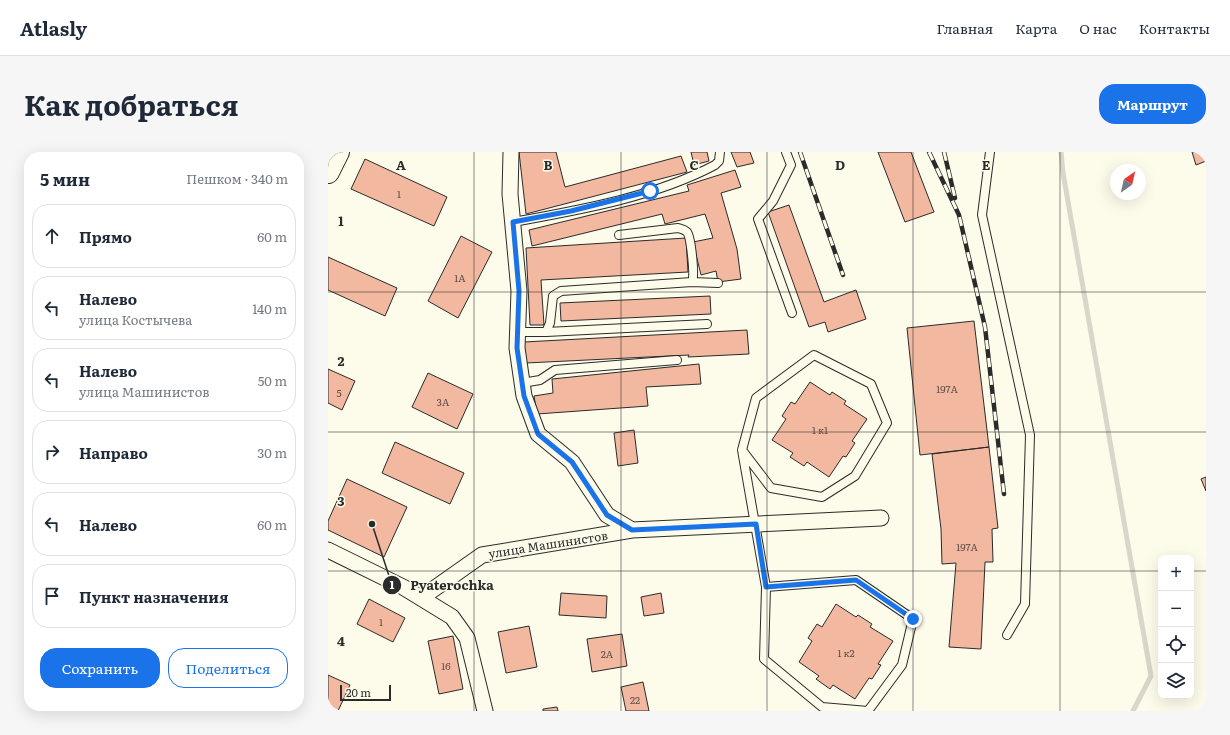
<!DOCTYPE html>
<html lang="ru">
<head>
<meta charset="utf-8">
<style>
	:root { --surface:#fff; --page:#f6f6f7; --text:#1f2937; --muted:#747a83; --line:#e0e1e3; --accent:#1a73e8 }
	body { margin:0; font-family:Literata,serif; background:var(--page); color:var(--text) }
	.controls { position:absolute; right:12px; bottom:12px; display:grid; overflow:hidden; border-radius:8px; box-shadow:0 4px 16px #0002 }
	.controls button { width:36px; height:36px; display:grid; place-items:center; padding:0; border:0; border-bottom:1px solid var(--line); background:var(--surface); color:var(--text); font:20px sans-serif }
	.compass { position:absolute; left:782px; top:12px; width:36px; height:36px; border-radius:50%; background:var(--surface); box-shadow:0 4px 16px #0002; rotate:34deg }
	.scale { position:absolute; left:12px; bottom:10px; width:51px; box-sizing:border-box; padding-left:4px; border:2px solid #2b2b2b; border-top:0; font-size:11px; line-height:14px; white-space:nowrap; color:#2b2b2b; -webkit-text-stroke:3px #fdfbea; paint-order:stroke }
	.stop { position:absolute; width:12px; height:12px; margin:-9px; border:3px solid #1a73e8; border-radius:50%; background:#fff }
	.stop.end { background:#1a73e8; border-color:#fff; box-shadow:0 1px 4px #0008 }
	.list { margin:0; padding:0; list-style:none }
	h2 { display:flex; justify-content:space-between; align-items:center; height:52px; margin:0; padding:0 16px; font-size:17px }
	h2 small { font-size:13px; font-weight:400; color:var(--muted) }
	.list li { display:grid; grid-template-columns:26px 1fr auto; gap:12px; align-items:center; box-sizing:border-box; height:64px; margin:0 8px 8px; padding:0 8px; border:1px solid var(--line); border-radius:16px }
	.list b { display:block; font-size:15px; white-space:nowrap }
	.list p { margin:0; font-size:13px; white-space:nowrap; color:var(--muted) }
	.list em { font-size:13px; font-style:normal; color:var(--muted) }
	.actions { display:flex; gap:8px; padding:12px 16px }
	.actions a { flex:1; padding:9px 0; border:1px solid var(--accent); border-radius:16px; text-align:center; font-size:14px; color:var(--accent) }
	.actions .main { background:var(--accent); color:#fff }
	.icon { flex:none; width:22px; height:22px; fill:none; stroke:currentColor; stroke-width:2; stroke-linecap:round; stroke-linejoin:round }
	.map { position:relative; flex:none; width:878px; height:559px; overflow:hidden; border-radius:16px }
	header { display:flex; align-items:center; gap:24px; box-sizing:border-box; height:56px; padding:0 20px; background:var(--surface); border-bottom:1px solid var(--line) }
	header strong { font-size:19px }
	nav { display:flex; gap:22px; margin-inline-start:auto; font-size:14px }
	.intro { display:flex; align-items:center; justify-content:space-between; box-sizing:border-box; height:96px; padding:0 24px }
	h1 { margin:0; font-size:28px }
	.button { padding:10px 18px; border-radius:16px; background:var(--accent); color:#fff; font-size:14px; font-weight:700 }
	main { display:flex; gap:24px; padding:0 24px }
	aside { flex:1; background:var(--surface); border-radius:16px; box-shadow:0 4px 16px #0002 }
	.map>svg:first-child { display:block }
	.lines { fill:none; stroke-linecap:round; stroke-linejoin:round }
	.stream { stroke:#d8d7c9; stroke-width:5 }
	.building { fill:#f2b8a0; stroke:#2b2b2b }
	.lane-casing { stroke:#2b2b2b; stroke-width:10 }
	.street-casing { stroke:#2b2b2b; stroke-width:17 }
	.primary-casing { stroke:#2b2b2b; stroke-width:24 }
	.lane { stroke:#fdfbea; stroke-width:8 }
	.street { stroke:#fdfbea; stroke-width:15 }
	.primary { stroke:#fdfbea; stroke-width:22 }
	.rail-casing { stroke:#2b2b2b; stroke-width:4.5 }
	.rail { stroke:#fdfbea; stroke-width:3; stroke-dasharray:9; stroke-linecap:butt }
	.route { stroke:#1a73e8; stroke-width:5 }
	.grid { fill:none; stroke:#2b2b2b; stroke-width:1; stroke-opacity:0.55 }
	.labels { text-anchor:middle; dominant-baseline:central; stroke-width:3; stroke-linejoin:round; paint-order:stroke }
	.number-label { font-size:10px; fill:#5d4e48 }
	.street-label { font-size:12px; fill:#2b2b2b; stroke:#fdfbea }
	.grid-label { font-size:13px; text-anchor:middle; font-weight:bold; fill:#2b2b2b; stroke:#fdfbea; stroke-width:3; stroke-linejoin:round; paint-order:stroke }
	.leader { fill:none; stroke:#2b2b2b; stroke-width:1.5 }
	.callout-dot { fill:#2b2b2b; stroke:#fdfbea; stroke-width:1.5 }
	.mark-label { font-size:12px; text-anchor:middle; font-weight:bold; fill:#fff }
	.callout-label { font-size:13px; text-anchor:middle; font-weight:bold; fill:#2b2b2b; stroke:#fdfbea; stroke-width:3; stroke-linejoin:round; paint-order:stroke }
</style>
</head>
<body>
<header>
<strong>Atlasly</strong>
<nav><a>Главная</a><a>Карта</a><a>О нас</a><a>Контакты</a></nav>
</header>
<div class="intro"><h1>Как добраться</h1><a class="button">Маршрут</a></div>
<main>
<aside>
<h2>5 мин<small>Пешком · 340 m</small></h2>
<ul class="list">
<li><svg class="icon" aria-label="ahead" viewBox="0 0 24 24"><path d="M12 20V5M6 11l6-6 6 6"/></svg><div><b>Прямо</b></div><em>60 m</em></li>
<li><svg class="icon" aria-label="left" viewBox="0 0 24 24"><path d="M17 20v-9H6M10 6l-5 5 5 5"/></svg><div><b>Налево</b><p>улица Костычева</p></div><em>140 m</em></li>
<li><svg class="icon" aria-label="left" viewBox="0 0 24 24"><path d="M17 20v-9H6M10 6l-5 5 5 5"/></svg><div><b>Налево</b><p>улица Машинистов</p></div><em>50 m</em></li>
<li><svg class="icon" aria-label="right" viewBox="0 0 24 24"><path d="M7 20v-9h11M14 6l5 5-5 5"/></svg><div><b>Направо</b></div><em>30 m</em></li>
<li><svg class="icon" aria-label="left" viewBox="0 0 24 24"><path d="M17 20v-9H6M10 6l-5 5 5 5"/></svg><div><b>Налево</b></div><em>60 m</em></li>
<li><svg class="icon" aria-label="arrive" viewBox="0 0 24 24"><path d="M6 21V4h12l-3 4 3 4H6"/></svg><div><b>Пункт назначения</b></div></li>
</ul>
<div class="actions"><a class="main">Сохранить</a><a>Поделиться</a></div>
</aside>
<div class="map">
<svg width="878" height="559" viewBox="0 0 878 559">
	<rect width="100%" height="100%" fill="#fdfbea"/>
	<g class="lines">
		<path class="stream" d="M 733,0 L 735,21 L 823,524 L 805,559"/>
	</g>
	<path class="building" d="M 191,0 L 228,0 L 237,35 L 353,4 L 359,20 L 198,62 Z
		M 363,0 L 379,0 L 381,9 L 366,13 Z
		M 403,0 L 422,0 L 426,11 L 409,15 Z
		M 550,0 L 583,0 L 606,60 L 577,70 Z
		M 864,0 L 878,0 L 878,9 L 868,13 Z
		M 37,7 L 119,45 L 106,74 L 23,37 Z
		M 407,18 L 413,35 L 393,41 L 409,97 L 413,127 L 390,130 L 388,119 L 373,123 L 365,90 L 385,86 L 377,62 L 337,72 L 334,62 L 204,94 L 201,78 L 361,39 L 359,33 Z
		M 461,53 L 496,150 L 528,138 L 538,167 L 500,180 L 497,170 L 481,175 L 440,60 Z
		M 133,84 L 164,100 L 130,166 L 100,149 Z
		M 358,86 L 360,120 L 213,128 L 216,173 L 202,173 L 198,96 Z
		M 0,105 L 69,136 L 57,164 L 0,138 Z
		M 382,144 L 383,162 L 233,169 L 232,151 Z
		M 646,169 L 661,295 L 592,303 L 579,176 Z
		M 419,178 L 421,202 L 360,205 L 361,203 L 198,211 L 196,190 Z
		M 371,212 L 373,232 L 318,235 L 320,254 L 209,262 L 206,244 L 225,241 L 224,227 Z
		M 0,217 L 27,229 L 14,258 L 0,251 Z
		M 100,221 L 145,242 L 129,277 L 84,255 Z
		M 482,230 L 502,243 L 504,240 L 518,249 L 516,252 L 539,267 L 524,289 L 527,291 L 518,305 L 515,304 L 501,325 L 479,310 L 476,314 L 462,305 L 465,301 L 444,288 L 458,267 L 454,264 L 463,250 L 467,252 Z
		M 306,278 L 310,311 L 290,314 L 286,281 Z
		M 67,290 L 136,321 L 122,352 L 54,321 Z
		M 661,295 L 670,376 L 664,377 L 665,410 L 657,410 L 653,497 L 621,495 L 628,411 L 614,412 L 613,377 L 604,302 Z
		M 878,325 L 878,339 L 873,327 Z
		M 19,327 L 79,355 L 56,405 L 0,378 L 0,369 Z
		M 233,441 L 279,444 L 278,466 L 231,463 Z
		M 333,441 L 336,461 L 316,464 L 313,445 Z
		M 41,447 L 77,466 L 65,490 L 29,472 Z
		M 508,452 L 528,465 L 530,463 L 544,472 L 542,475 L 565,489 L 550,512 L 553,513 L 544,527 L 541,526 L 527,547 L 505,533 L 502,537 L 488,527 L 491,524 L 471,510 L 484,489 L 480,486 L 489,472 L 494,475 Z
		M 201,474 L 209,515 L 178,521 L 170,480 Z
		M 294,482 L 299,514 L 264,520 L 259,487 Z
		M 125,484 L 135,537 L 111,542 L 100,489 Z
		M 0,523 L 22,533 L 10,559 L 0,559 Z
		M 315,530 L 321,559 L 298,559 L 293,535 Z
		M 229,555 L 230,559 L 215,559 L 215,557 Z"/>
	<g class="lines">
		<g class="lane-casing">
			<path id="lane" d="M 458,0 L 463,13 L 445,49 L 430,67 L 464,161
				M 662,0 L 654,63 L 702,283 L 697,452 L 679,483
				M 185,70 C 251,58 327,45 387,13 L 391,9 L 392,0
				M 364,130 L 390,131
				M 191,180 L 218,180 L 222,171 L 225,144 L 233,139 L 364,130 C 367,124 363,85 359,80 C 356,77 353,77 350,76 L 291,83
				M 218,180 L 379,172
				M 194,231 L 212,228 L 227,218 L 349,208
				M 414,298 L 443,336 L 494,345 L 527,324 L 559,271 L 543,232 L 486,203 L 428,246 L 414,298 L 438,435 L 436,507 L 494,555 L 540,559 L 574,513 L 585,467 L 528,428 L 438,435"/>
		</g>
		<g class="street-casing">
			<path id="street" d="M 183,0 L 182,42 L 191,139 L 189,196 L 196,244 L 210,282 L 244,310 L 279,363 L 304,378
				M 0,398 L 75,435 L 124,465 L 139,486 L 157,559
				M 93,446 L 154,403 L 304,378 L 553,366"/>
		</g>
		<g class="primary-casing">
			<path id="primary" d="M 0,20 L 10,0"/>
		</g>
		<use href="#lane" class="lane"/>
		<use href="#street" class="street"/>
		<use href="#primary" class="primary"/>
		<g class="rail-casing">
			<path id="rail" d="M 472,0 L 515,123
				M 601,0 L 631,63 L 657,175 L 676,342
				M 616,0 L 627,46"/>
		</g>
		<use href="#rail" class="rail"/>
	</g>
	<g class="lines">
		<path class="route" d="M 322,39 L 243,59 L 185,70 L 191,139 L 189,196 L 196,244 L 210,282 L 244,310 L 279,363 L 304,378 L 428,372 L 438,435 L 528,428 L 585,467"/>
	</g>
	<path class="grid" d="M 146,0 L 146,559M 293,0 L 293,559M 439,0 L 439,559M 585,0 L 585,559M 732,0 L 732,559M 0,140 L 878,140M 0,280 L 878,280M 0,419 L 833,419M 863,419 L 878,419"/>
	<g class="labels">
		<g class="number-label">
			<text x="71" y="41">1</text>
			<text x="132" y="125">1А</text>
			<text x="619" y="236">197А</text>
			<text x="11" y="240">5</text>
			<text x="115" y="249">3А</text>
			<text x="492" y="277">1 к1</text>
			<text x="639" y="394">197А</text>
			<text x="53" y="469">1</text>
			<text x="518" y="500">1 к2</text>
			<text x="279" y="501">2А</text>
			<text x="118" y="513">16</text>
			<text x="307" y="547">22</text>
		</g>
		<g class="street-label">
			<text transform="translate(220 392) rotate(-9)">улица Машинистов</text>
		</g>
	</g>
	<g class="grid-label">
		<text x="73" y="18">A</text>
		<text x="220" y="18">B</text>
		<text x="366" y="18">C</text>
		<text x="512" y="18">D</text>
		<text x="658" y="18">E</text>
		<text x="13" y="74">1</text>
		<text x="13" y="214">2</text>
		<text x="13" y="354">3</text>
		<text x="13" y="494">4</text>
	</g>
	<path class="leader" d="M44 372L64 433"/>
	<g class="callout-dot">
		<circle cx="44" cy="372" r="4"/>
		<circle cx="64" cy="433" r="10"/>
	</g>
	<g class="mark-label">
		<text x="64" y="437">1</text>
	</g>
	<g class="callout-label">
		<text x="124" y="438">Pyaterochka</text>
	</g>
</svg>
<div class="controls">
<button>+</button>
<button>−</button>
<button><svg class="icon" aria-label="locate" viewBox="0 0 24 24"><circle cx="12" cy="12" r="6"/><path d="M12 2v4M12 18v4M2 12h4M18 12h4"/></svg></button>
<button><svg class="icon" aria-label="layers" viewBox="0 0 24 24"><path d="M12 4l9 5-9 5-9-5zM3 14l9 5 9-5"/></svg></button>
</div>
<svg class="compass" viewBox="-18 -18 36 36"><path d="M0-13l5 13h-10z" fill="#e53935"/><path d="M0 13l5-13h-10z" fill="#747a83"/></svg>
<div class="scale">20 m</div>
<div class="stop" style="left:322px;top:39px"></div>
<div class="stop end" style="left:585px;top:467px"></div>
</div>
</main>
</body>
</html>
